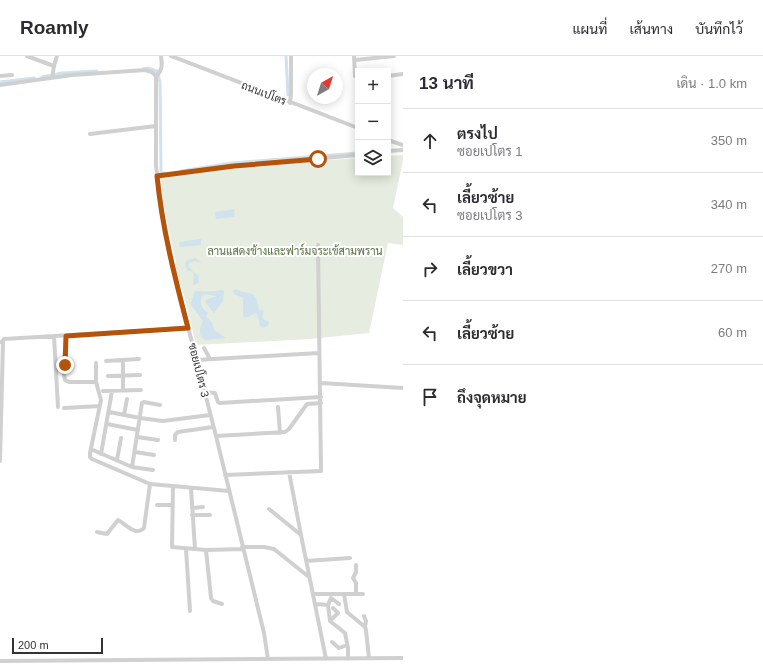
<!DOCTYPE html>
<html lang="th">
<head>
<meta charset="utf-8">
<style>
	:root { --surface:#fff; --page:#f7f7f7; --text:#2b2b33; --muted:#7c7c81; --line:#e1e1e2 }
	body { margin:0; font-family:Helvetica,Sarabun,sans-serif; background:var(--page); color:var(--text) }
	.controls { position:absolute; right:12px; top:12px; display:grid; overflow:hidden; border-radius:0px; box-shadow:0 2px 10px #0003 }
	.controls button { width:36px; height:36px; display:grid; place-items:center; padding:0; border:0; border-bottom:1px solid var(--line); background:var(--surface); color:var(--text); font:20px sans-serif }
	.compass { position:absolute; left:307px; top:12px; width:36px; height:36px; border-radius:50%; background:var(--surface); box-shadow:0 2px 10px #0003; rotate:39deg }
	.scale { position:absolute; left:12px; bottom:10px; width:91px; box-sizing:border-box; padding-left:4px; border:2px solid #333; border-top:0; font-size:11px; line-height:14px; white-space:nowrap; color:#333; -webkit-text-stroke:3px #fff; paint-order:stroke }
	.stop { position:absolute; width:12px; height:12px; margin:-9px; border:3px solid #b45309; border-radius:50%; background:#fff }
	.stop.end { background:#b45309; border-color:#fff; box-shadow:0 1px 4px #0008 }
	.list { margin:0; padding:0; list-style:none }
	h2 { display:flex; justify-content:space-between; align-items:center; height:52px; margin:0; padding:0 16px; font-size:17px }
	h2 small { font-size:13px; font-weight:400; color:var(--muted) }
	.list li { display:grid; grid-template-columns:26px 1fr auto; gap:12px; align-items:center; box-sizing:border-box; height:64px; padding:0 16px; border-top:1px solid var(--line) }
	.list b { display:block; font-size:15px; white-space:nowrap }
	.list p { margin:0; font-size:13px; white-space:nowrap; color:var(--muted) }
	.list em { font-size:13px; font-style:normal; color:var(--muted) }
	.icon { flex:none; width:22px; height:22px; fill:none; stroke:currentColor; stroke-width:2; stroke-linecap:round; stroke-linejoin:round }
	.map { position:relative; flex:none; width:403px; height:608px; overflow:hidden }
	header { display:flex; align-items:center; gap:24px; box-sizing:border-box; height:56px; padding:0 20px; background:var(--surface); border-bottom:1px solid var(--line) }
	header strong { font-size:19px }
	nav { display:flex; gap:22px; margin-inline-start:auto; font-size:14px }
	main { display:flex }
	aside { flex:1; background:var(--surface) }
	.map>svg:first-child { display:block }
	.green { fill:#e6ecdf }
	.water { fill:#cfe2ee }
	.lines { fill:none; stroke-linecap:round; stroke-linejoin:round }
	.canal { stroke:#cfe2ee; stroke-width:3 }
	.minor { stroke:#d0d0d0; stroke-width:4 }
	.route { stroke:#b45309; stroke-width:5 }
	.labels { text-anchor:middle; dominant-baseline:central; stroke-width:4; stroke-linejoin:round; paint-order:stroke }
	.street-label { font-size:11px; fill:#333; stroke:#fff }
	.park-label { font-size:11px; fill:#56703f; stroke:#fff }
</style>
</head>
<body>
<header>
<strong>Roamly</strong>
<nav><a>แผนที่</a><a>เส้นทาง</a><a>บันทึกไว้</a></nav>
</header>
<main>
<div class="map">
<svg width="403" height="608" viewBox="0 0 403 608">
	<rect width="100%" height="100%" fill="#fff"/>
	<path class="green" d="M 403,99 L 403,104 L 393,152 L 403,161 L 403,189 L 388,187 L 369,277 L 310,283 L 196,289 C 192,273 189,256 184,239 C 181,229 173,216 176,206 L 165,157 L 160,121 L 272,108 L 358,102 L 358,117 L 388,117 L 388,100 Z"/>
	<path class="water" d="M 234,153 L 235,161 L 216,163 L 215,156 Z
		M 201,183 L 201,189 L 180,191 L 179,186 Z
		M 195,202 L 202,207 C 197,205 192,204 188,209 L 193,216 L 198,219 L 199,227 L 193,229 L 194,219 L 192,216 L 187,214 L 185,208 L 186,205 Z
		M 235,233 C 250,240 256,232 259,254 L 261,253 L 264,255 L 262,261 L 264,264 L 269,266 L 268,270 L 263,272 L 260,270 L 258,260 L 256,257 L 253,258 L 250,260 L 245,262 L 243,260 L 243,242 L 234,238 L 233,235 Z
		M 222,234 L 224,235 L 223,245 L 214,257 L 205,246 L 207,243 L 215,241 L 216,240 L 206,238 L 202,240 C 199,248 202,252 208,257 L 206,260 L 212,267 L 214,274 L 226,282 L 206,284 L 201,281 C 199,275 200,270 203,265 L 191,249 L 191,246 L 195,235 C 204,235 213,236 222,234 Z"/>
	<g class="lines">
		<path class="canal" d="M 286,0 L 288,39
			M 143,13 L 148,12 L 157,15 L 160,26 L 161,118 L 164,117
			M 42,21 L 62,17 L 97,15
			M 0,26 L 34,22
			M 181,115 L 232,107 L 358,97"/>
		<path class="minor" d="M 27,0 L 54,10
			M 161,0 C 162,8 163,14 156,20 L 156,110 L 163,162 L 176,224 L 216,380 L 264,577 L 268,603
			M 171,0 L 358,72
			M 354,0 L 355,20 L 358,22
			M 355,4 L 394,0
			M 0,20 L 12,19
			M 388,20 L 403,18
			M 52,22 L 54,10 L 57,0
			M 0,29 L 72,19 L 145,14 L 152,16 L 156,20
			M 290,47 L 291,38 L 291,0
			M 90,78 L 156,70
			M 388,84 L 403,89
			M 388,95 L 403,94
			M 157,120 L 233,110 L 358,99
			M 54,280 L 58,351
			M 66,280 L 66,302 L 64,318 L 65,324 L 69,326 L 96,326
			M 0,286 L 3,285 L 4,283 L 188,272
			M 204,292 L 210,303
			M 123,304 L 123,334
			M 196,304 L 319,297
			M 106,305 L 139,303
			M 96,307 L 96,326 L 101,344 L 90,397 L 90,401 L 92,403 L 150,428 L 229,435
			M 108,320 L 140,319
			M 321,327 L 403,332
			M 103,335 L 141,334
			M 204,336 L 215,337 L 218,346 L 220,347 L 321,341
			M 278,351 L 280,377
			M 64,352 L 100,350
			M 109,356 L 140,362 L 163,365 L 210,359
			M 124,359 L 127,343
			M 107,368 L 138,374
			M 216,380 L 285,376 L 289,373 L 307,348 L 321,347
			M 137,381 L 158,384
			M 175,384 L 175,379 L 178,376 L 213,371
			M 93,394 L 132,411
			M 135,396 L 154,399
			M 101,398 L 112,335
			M 117,404 L 121,382
			M 0,405 L 3,285
			M 153,414 L 132,411 L 142,347 L 144,346 L 160,349
			M 289,416 L 301,479 L 326,603
			M 225,419 L 321,415 L 318,189
			M 173,430 L 172,491 L 206,494 L 243,493
			M 191,432 L 195,493
			M 157,449 L 172,449
			M 192,452 L 203,451
			M 269,453 L 301,479
			M 192,459 L 210,459
			M 97,476 L 107,478 L 118,464 C 126,468 136,481 144,472 L 150,428
			M 242,491 L 264,491 L 274,493 L 309,521
			M 186,493 L 190,555
			M 206,494 L 211,542 L 213,545 L 222,548
			M 306,505 L 350,502
			M 313,538 L 356,538 L 356,527 L 353,522 L 356,516 L 356,509
			M 344,538 L 347,556 L 365,571 L 366,574 L 369,602
			M 356,538 L 363,538
			M 315,548 L 328,549 L 331,542 L 339,548
			M 328,549 L 330,565 L 345,577 L 348,592 L 348,603
			M 364,560 L 366,565 L 365,571
			M 330,565 L 338,557 L 333,552
			M 332,586 L 339,592 L 347,589
			M 0,605 L 403,602"/>
	</g>
	<g class="lines">
		<path class="route" d="M 65,309 L 66,280 L 188,272 C 175,222 162,172 157,120 L 234,110 L 318,103"/>
	</g>
	<g class="labels">
		<g class="street-label">
			<text transform="translate(264 37) rotate(21)">ถนนเปโตร</text>
			<text transform="translate(199 314) rotate(76)">ซอยเปโตร 3</text>
		</g>
		<g class="park-label">
			<text x="295" y="195">ลานแสดงช้างและฟาร์มจระเข้สามพราน</text>
		</g>
	</g>
</svg>
<div class="controls">
<button>+</button>
<button>−</button>
<button><svg class="icon" aria-label="layers" viewBox="0 0 24 24"><path d="M12 4l9 5-9 5-9-5zM3 14l9 5 9-5"/></svg></button>
</div>
<svg class="compass" viewBox="-18 -18 36 36"><path d="M0-13l5 13h-10z" fill="#e53935"/><path d="M0 13l5-13h-10z" fill="#7c7c81"/></svg>
<div class="scale">200 m</div>
<div class="stop" style="left:318px;top:103px"></div>
<div class="stop end" style="left:65px;top:309px"></div>
</div>
<aside>
<h2>13 นาที<small>เดิน · 1.0 km</small></h2>
<ul class="list">
<li><svg class="icon" aria-label="ahead" viewBox="0 0 24 24"><path d="M12 20V5M6 11l6-6 6 6"/></svg><div><b>ตรงไป</b><p>ซอยเปโตร 1</p></div><em>350 m</em></li>
<li><svg class="icon" aria-label="left" viewBox="0 0 24 24"><path d="M17 20v-9H6M10 6l-5 5 5 5"/></svg><div><b>เลี้ยวซ้าย</b><p>ซอยเปโตร 3</p></div><em>340 m</em></li>
<li><svg class="icon" aria-label="right" viewBox="0 0 24 24"><path d="M7 20v-9h11M14 6l5 5-5 5"/></svg><div><b>เลี้ยวขวา</b></div><em>270 m</em></li>
<li><svg class="icon" aria-label="left" viewBox="0 0 24 24"><path d="M17 20v-9H6M10 6l-5 5 5 5"/></svg><div><b>เลี้ยวซ้าย</b></div><em>60 m</em></li>
<li><svg class="icon" aria-label="arrive" viewBox="0 0 24 24"><path d="M6 21V4h12l-3 4 3 4H6"/></svg><div><b>ถึงจุดหมาย</b></div></li>
</ul>
</aside>
</main>
</body>
</html>
